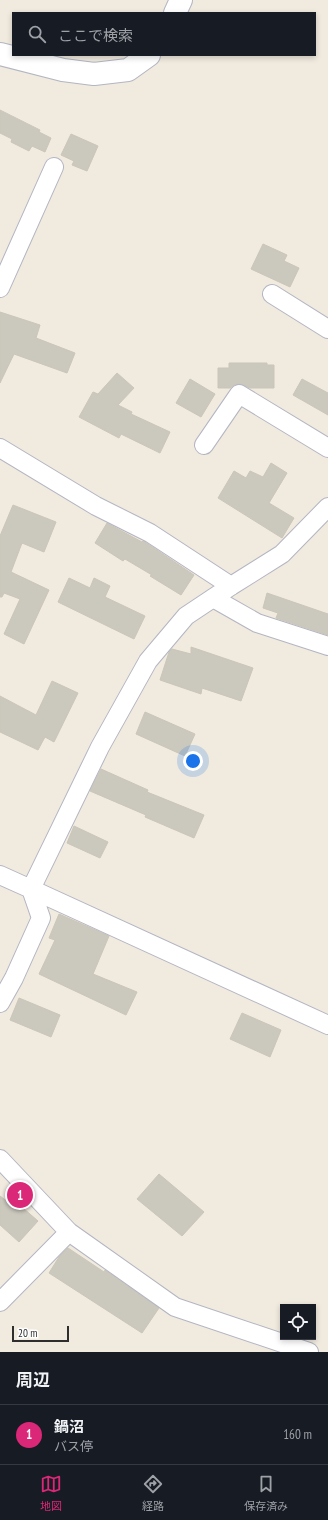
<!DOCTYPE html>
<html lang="ja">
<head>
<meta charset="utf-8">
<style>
	:root { --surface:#171b24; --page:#242831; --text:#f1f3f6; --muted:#9ea1a6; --line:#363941; --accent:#db2777 }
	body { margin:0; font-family:"PT Sans Narrow","Noto Sans JP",sans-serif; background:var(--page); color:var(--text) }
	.controls { position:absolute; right:12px; bottom:12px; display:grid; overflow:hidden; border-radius:0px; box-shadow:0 2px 6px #0003 }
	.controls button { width:36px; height:36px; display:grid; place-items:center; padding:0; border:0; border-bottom:1px solid var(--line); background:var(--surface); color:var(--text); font:20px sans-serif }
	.scale { position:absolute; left:12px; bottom:10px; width:57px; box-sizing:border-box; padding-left:4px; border:2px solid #2e2e2e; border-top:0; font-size:11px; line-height:14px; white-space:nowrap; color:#2e2e2e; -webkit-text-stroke:3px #fff; paint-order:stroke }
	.you { position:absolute; left:193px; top:761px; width:14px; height:14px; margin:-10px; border:3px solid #fff; border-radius:50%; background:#1a73e8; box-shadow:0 0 0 6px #1a73e833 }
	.badge { display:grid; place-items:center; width:26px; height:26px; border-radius:50%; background:var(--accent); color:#fff; font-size:13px; font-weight:700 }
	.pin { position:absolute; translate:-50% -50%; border:2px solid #fff; box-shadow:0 1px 4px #0006 }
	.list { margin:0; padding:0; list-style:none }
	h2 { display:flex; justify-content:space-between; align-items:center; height:52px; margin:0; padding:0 16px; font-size:17px }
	h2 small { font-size:13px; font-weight:400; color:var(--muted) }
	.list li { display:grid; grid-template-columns:26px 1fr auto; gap:12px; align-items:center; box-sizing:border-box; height:60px; padding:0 16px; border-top:1px solid var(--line) }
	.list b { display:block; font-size:15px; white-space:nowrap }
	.list p { margin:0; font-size:13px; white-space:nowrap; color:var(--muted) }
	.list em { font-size:13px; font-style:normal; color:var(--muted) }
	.icon { flex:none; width:22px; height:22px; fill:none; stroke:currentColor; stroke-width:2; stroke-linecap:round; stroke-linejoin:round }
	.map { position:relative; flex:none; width:328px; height:1352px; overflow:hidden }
	.search { position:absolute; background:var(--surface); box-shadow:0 2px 6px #0003; left:12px; right:12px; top:12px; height:44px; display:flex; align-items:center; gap:10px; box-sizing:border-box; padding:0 14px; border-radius:0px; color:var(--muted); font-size:15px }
	.sheet { height:112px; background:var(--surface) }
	nav { display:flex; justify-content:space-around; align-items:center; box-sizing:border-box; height:56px; border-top:1px solid var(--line); background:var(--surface); font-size:11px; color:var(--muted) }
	nav a { display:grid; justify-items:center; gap:2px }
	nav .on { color:var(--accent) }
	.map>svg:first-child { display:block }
	.building { fill:#cbc8be; stroke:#ccc6b8 }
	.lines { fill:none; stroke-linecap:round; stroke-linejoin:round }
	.street-casing { stroke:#b3b5c2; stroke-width:20 }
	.secondary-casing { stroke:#b3b5c2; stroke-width:24 }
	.street { stroke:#fff; stroke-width:18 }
	.secondary { stroke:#fff; stroke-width:22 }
</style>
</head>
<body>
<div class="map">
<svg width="328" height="1352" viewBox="0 0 328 1352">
	<rect width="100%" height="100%" fill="#f0eadf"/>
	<path class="building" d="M 0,110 L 40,130 L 39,132 L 51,138 L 45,152 L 32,146 L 29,151 L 11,142 L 12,139 L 0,133 Z
		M 71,134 L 98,146 L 87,171 L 72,165 L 74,161 L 61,155 Z
		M 263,244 L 287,255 L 284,261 L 299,268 L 290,287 L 251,269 Z
		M 0,312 L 40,325 L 36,338 L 75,353 L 67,373 L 14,354 L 0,383 Z
		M 229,363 L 267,363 L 267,365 L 274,365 L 274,388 L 250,388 L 239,384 L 234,385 L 230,388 L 218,388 L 218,368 L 229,368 Z
		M 117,373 L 134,388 L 118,405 L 132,412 L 131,414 L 170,432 L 160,453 L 121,434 L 119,438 L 79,417 L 93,392 L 98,394 Z
		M 190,379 L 215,394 L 201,417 L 176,403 Z
		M 302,379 L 328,393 L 328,415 L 293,395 Z
		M 271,463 L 287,473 L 269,503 L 294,518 L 282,538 L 218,498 L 234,471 L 246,478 L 250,471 L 263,477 Z
		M 13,505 L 56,522 L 44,552 L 22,543 L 11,572 L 49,590 L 24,644 L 4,634 L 20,599 L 4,593 L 2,597 L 0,597 L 0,536 Z
		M 107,523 L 142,542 L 143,541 L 145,542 L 194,575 L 181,595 L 150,576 L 152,575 L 125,559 L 123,561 L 95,543 Z
		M 69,578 L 90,588 L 94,578 L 110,586 L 105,597 L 145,616 L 134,639 L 58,602 Z
		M 267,593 L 328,614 L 328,635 L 276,618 L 278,613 L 263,608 Z
		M 191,647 L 253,668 L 241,701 L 202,688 L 201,694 L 160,680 L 169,652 L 172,649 L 191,654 Z
		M 52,681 L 78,693 L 54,742 L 45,737 L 38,750 L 0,732 L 0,696 L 36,715 Z
		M 145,712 L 195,734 L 185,756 L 136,734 Z
		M 101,769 L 148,790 L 147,792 L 204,815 L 194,838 L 145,817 L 146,815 L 90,791 Z
		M 74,826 L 108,842 L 100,858 L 67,843 Z
		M 59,914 L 109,936 L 93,974 L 137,992 L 126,1015 L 39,974 L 55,940 L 49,938 Z
		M 19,998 L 60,1015 L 51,1037 L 10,1020 Z
		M 242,1013 L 281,1030 L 270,1057 L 230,1039 Z
		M 159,1174 L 204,1212 L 182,1236 L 137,1199 Z
		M 0,1196 L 12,1205 L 15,1201 L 38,1221 L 19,1242 L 0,1225 Z
		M 68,1248 L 104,1272 L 105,1270 L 159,1308 L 142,1333 L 49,1273 L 59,1257 Z"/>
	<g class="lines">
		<g class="street-casing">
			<path id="street" d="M 0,288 L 54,167
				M 272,294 L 328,329
				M 204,445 L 239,394 L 328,448
				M 0,448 L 96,506 L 150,533 L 231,586
				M 328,507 L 282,554 L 231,586 L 186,616 L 148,661 L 100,747 L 31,889 L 328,1025
				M 213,598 L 257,623 L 328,646
				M 0,875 L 31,889 L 41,918 L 14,978 L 0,1003
				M 0,1159 L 69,1232 L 175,1307 L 309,1352
				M 0,1302 L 69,1232"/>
		</g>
		<g class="secondary-casing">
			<path id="secondary" d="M 175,13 L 181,0
				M 0,54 L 63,70 L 94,74 L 128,70 L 149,55"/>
		</g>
		<use href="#street" class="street"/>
		<use href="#secondary" class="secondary"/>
	</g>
</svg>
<div class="controls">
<button><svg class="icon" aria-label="locate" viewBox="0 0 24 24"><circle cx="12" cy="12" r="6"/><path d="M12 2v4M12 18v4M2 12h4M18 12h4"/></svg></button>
</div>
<div class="scale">20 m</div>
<div class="you"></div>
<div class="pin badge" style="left:20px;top:1195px">1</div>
<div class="search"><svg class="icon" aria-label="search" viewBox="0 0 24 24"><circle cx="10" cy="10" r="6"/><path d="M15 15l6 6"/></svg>ここで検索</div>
</div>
<section class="sheet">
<h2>周辺<small></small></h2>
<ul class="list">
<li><span class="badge">1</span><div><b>鍋沼</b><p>バス停</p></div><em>160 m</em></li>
</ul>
</section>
<nav>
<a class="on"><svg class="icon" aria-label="map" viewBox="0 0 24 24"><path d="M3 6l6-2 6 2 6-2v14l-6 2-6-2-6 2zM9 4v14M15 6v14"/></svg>地図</a>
<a><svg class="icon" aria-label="directions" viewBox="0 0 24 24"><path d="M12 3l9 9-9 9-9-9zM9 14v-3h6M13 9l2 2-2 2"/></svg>経路</a>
<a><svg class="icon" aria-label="saved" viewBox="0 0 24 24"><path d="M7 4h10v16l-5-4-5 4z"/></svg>保存済み</a>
</nav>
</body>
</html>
